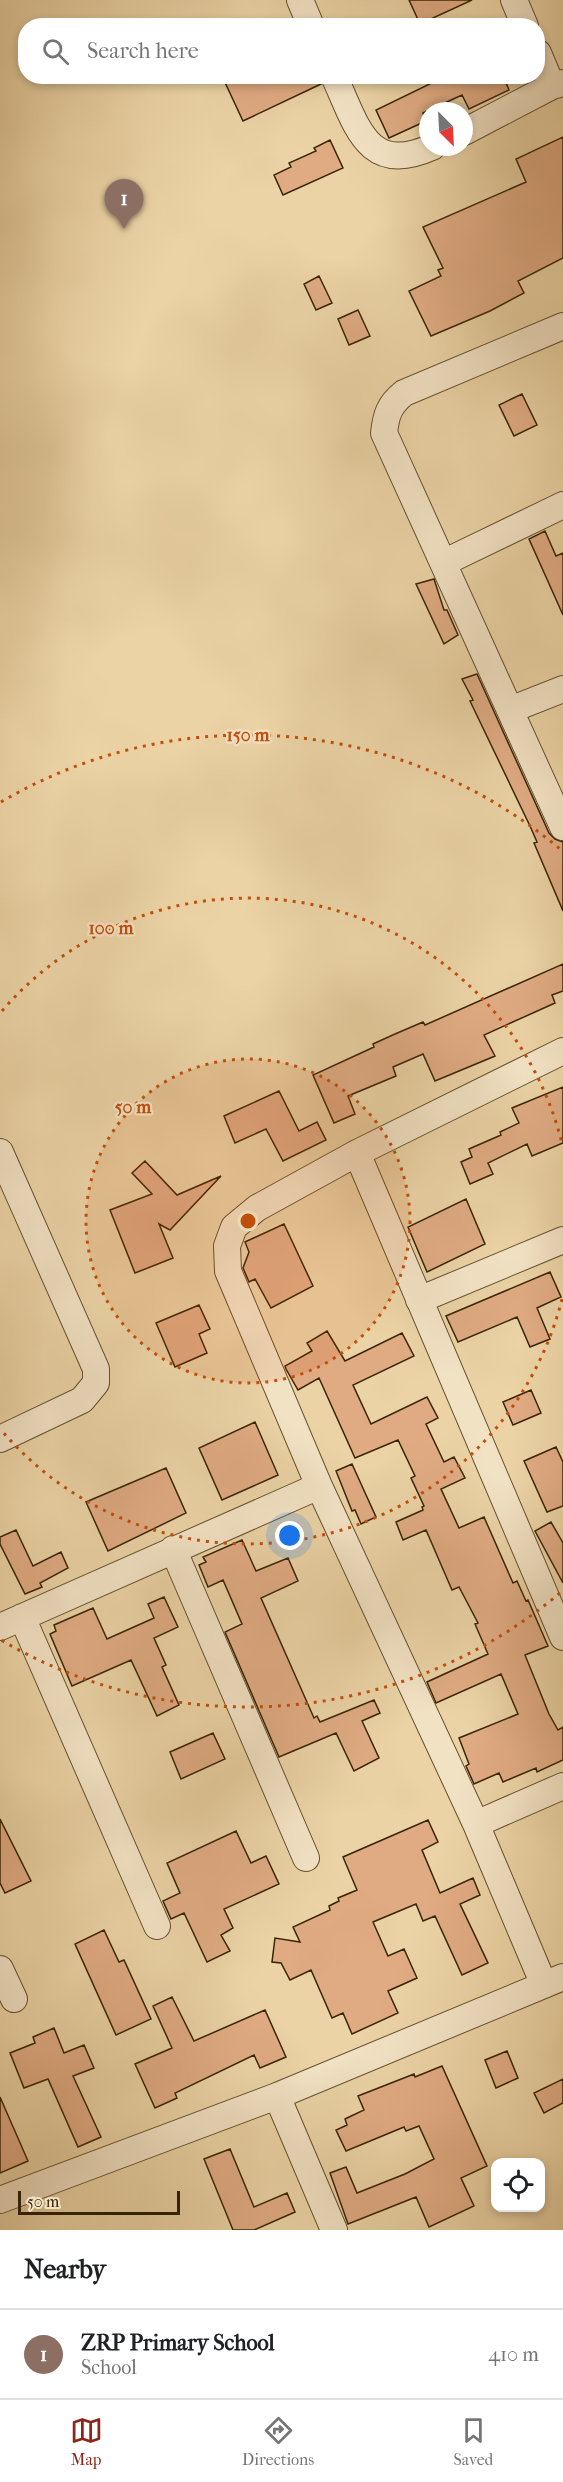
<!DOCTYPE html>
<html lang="en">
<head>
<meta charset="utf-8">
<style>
	:root { --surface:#fff; --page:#f2f2f2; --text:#202124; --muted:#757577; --line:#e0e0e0; --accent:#8f2418 }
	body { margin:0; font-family:"IM FELL French Canon",serif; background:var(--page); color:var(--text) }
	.controls { position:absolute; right:18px; bottom:18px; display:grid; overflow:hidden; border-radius:12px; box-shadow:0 3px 9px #0003 }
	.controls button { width:54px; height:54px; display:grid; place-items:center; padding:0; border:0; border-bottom:2px solid var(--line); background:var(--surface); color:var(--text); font:30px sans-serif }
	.compass { position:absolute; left:419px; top:102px; width:54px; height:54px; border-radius:50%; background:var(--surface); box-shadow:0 3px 9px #0003; rotate:156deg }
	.scale { position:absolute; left:18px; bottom:15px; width:162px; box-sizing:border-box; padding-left:6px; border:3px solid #382406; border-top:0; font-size:16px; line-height:21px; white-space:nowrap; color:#382406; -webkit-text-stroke:4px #f2e2c4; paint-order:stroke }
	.you { position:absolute; left:290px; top:1536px; width:21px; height:21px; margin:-15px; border:4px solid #fff; border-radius:50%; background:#1a73e8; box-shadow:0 0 0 9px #1a73e833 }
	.badge { display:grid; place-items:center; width:39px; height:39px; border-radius:50%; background:var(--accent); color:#fff; font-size:20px; font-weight:700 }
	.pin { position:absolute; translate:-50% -50px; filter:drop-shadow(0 2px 3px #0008) }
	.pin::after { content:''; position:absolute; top:32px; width:21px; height:18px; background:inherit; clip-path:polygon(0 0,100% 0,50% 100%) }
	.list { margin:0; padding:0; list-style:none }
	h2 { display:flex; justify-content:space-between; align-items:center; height:78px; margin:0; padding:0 24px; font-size:26px }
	h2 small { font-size:20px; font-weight:400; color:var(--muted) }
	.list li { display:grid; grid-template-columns:39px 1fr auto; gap:18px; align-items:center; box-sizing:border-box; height:90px; padding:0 24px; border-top:2px solid var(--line) }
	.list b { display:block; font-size:22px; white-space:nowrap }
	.list p { margin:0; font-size:20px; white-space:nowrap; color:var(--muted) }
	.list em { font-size:20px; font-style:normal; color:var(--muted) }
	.icon { flex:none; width:33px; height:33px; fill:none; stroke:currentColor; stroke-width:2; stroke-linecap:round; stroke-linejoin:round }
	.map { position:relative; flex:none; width:563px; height:2230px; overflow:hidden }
	.search { position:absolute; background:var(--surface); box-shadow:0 3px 9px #0003; left:18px; right:18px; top:18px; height:66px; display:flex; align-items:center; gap:15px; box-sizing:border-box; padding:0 21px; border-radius:24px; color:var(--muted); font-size:22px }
	.sheet { height:168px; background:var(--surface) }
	nav { display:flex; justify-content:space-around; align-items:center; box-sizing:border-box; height:84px; border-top:2px solid var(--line); background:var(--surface); font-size:16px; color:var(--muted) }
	nav a { display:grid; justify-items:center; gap:3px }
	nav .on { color:var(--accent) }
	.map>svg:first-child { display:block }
	.building { fill:#e0ab83; stroke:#382406; stroke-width:1.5 }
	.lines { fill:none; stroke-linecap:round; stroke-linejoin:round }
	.minor-casing { stroke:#65502e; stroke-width:28 }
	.minor { stroke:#f2e2c4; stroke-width:26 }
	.ring { fill:none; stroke:#c54e0b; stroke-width:3; stroke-dasharray:3 6 }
	.centre { fill:#c54e0b; stroke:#f2e2c4; stroke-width:3 }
	.ring-label { font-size:18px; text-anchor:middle; font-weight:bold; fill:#c54e0b; stroke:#f2e2c4; stroke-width:4.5; stroke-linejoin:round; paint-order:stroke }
</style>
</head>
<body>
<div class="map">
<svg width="563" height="2230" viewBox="0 0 563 2230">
	<rect width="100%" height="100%" fill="#ebd3a5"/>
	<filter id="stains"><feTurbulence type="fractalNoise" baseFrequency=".00333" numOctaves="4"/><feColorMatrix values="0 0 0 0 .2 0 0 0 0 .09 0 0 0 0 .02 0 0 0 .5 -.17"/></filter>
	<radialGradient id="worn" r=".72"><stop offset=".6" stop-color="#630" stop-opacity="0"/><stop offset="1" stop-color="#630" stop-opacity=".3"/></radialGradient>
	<path class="building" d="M 409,0 L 472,0 L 420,24 Z
		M 222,76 L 319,76 L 321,84 L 243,121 Z
		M 446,76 L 503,76 L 509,90 L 469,109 L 462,95 L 423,113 L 426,121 L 389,138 L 376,110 Z
		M 563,137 L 563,258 L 518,281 L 524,293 L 490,311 L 431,336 L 409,291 L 441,276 L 438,270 L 443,268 L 423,227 L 526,182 L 516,159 Z
		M 330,140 L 343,168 L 283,195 L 274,175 L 291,167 L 289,163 L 316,151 L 314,148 Z
		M 319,276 L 332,303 L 316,310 L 304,284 Z
		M 358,310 L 370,336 L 349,345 L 338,319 Z
		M 522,394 L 537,425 L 514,436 L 499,405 Z
		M 545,531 L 556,556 L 563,553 L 563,615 L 529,539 Z
		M 434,579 L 444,610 L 447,610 L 458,635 L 444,644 L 416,584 Z
		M 477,674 L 549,833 L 555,839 L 563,842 L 563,911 L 534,843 L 537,842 L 530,826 L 470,701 L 473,700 L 462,679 Z
		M 563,964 L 563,991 L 552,995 L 555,1003 L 484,1035 L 495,1056 L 435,1081 L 423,1054 L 393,1067 L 396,1076 L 348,1096 L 355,1114 L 334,1123 L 313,1075 L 374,1047 L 373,1044 L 395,1034 L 423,1022 L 425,1025 Z
		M 563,1087 L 563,1143 L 532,1156 L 527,1144 L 488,1163 L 493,1174 L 470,1184 L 461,1162 L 472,1157 L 469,1149 L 501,1135 L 500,1132 L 519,1123 L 512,1108 Z
		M 279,1091 L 299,1131 L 317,1122 L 326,1140 L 283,1161 L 266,1129 L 235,1143 L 224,1116 Z
		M 145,1161 L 177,1195 L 221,1176 L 170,1230 L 159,1224 L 173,1258 L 135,1273 L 110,1210 L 152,1194 L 132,1173 Z
		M 466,1199 L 485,1244 L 427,1272 L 408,1227 Z
		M 284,1224 L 313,1286 L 271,1308 L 255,1279 L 249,1282 L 243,1268 L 249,1252 L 245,1242 Z
		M 550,1272 L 561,1297 L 537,1308 L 550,1339 L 530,1347 L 517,1317 L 458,1342 L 446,1316 Z
		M 199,1305 L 210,1329 L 199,1334 L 207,1353 L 175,1367 L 156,1323 Z
		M 327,1331 L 345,1361 L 402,1333 L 414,1356 L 353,1385 L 371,1424 L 427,1397 L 438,1418 L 426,1424 L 444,1462 L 454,1457 L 465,1478 L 441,1489 L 459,1528 L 484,1517 L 513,1583 L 517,1581 L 526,1601 L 528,1600 L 548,1646 L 525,1655 L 549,1714 L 558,1730 L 563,1727 L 563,1760 L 537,1772 L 536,1768 L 503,1782 L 499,1773 L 474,1784 L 466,1766 L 469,1764 L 459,1738 L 518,1714 L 501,1674 L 436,1703 L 427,1682 L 488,1654 L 475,1624 L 478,1623 L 459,1587 L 452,1590 L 426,1530 L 403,1540 L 396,1522 L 423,1510 L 422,1507 L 424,1506 L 411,1478 L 415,1476 L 398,1440 L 355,1458 L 319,1378 L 298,1390 L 286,1369 L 285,1366 L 312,1351 L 307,1343 Z
		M 531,1390 L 541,1413 L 513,1425 L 503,1402 Z
		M 255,1422 L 278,1475 L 222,1500 L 199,1448 Z
		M 556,1447 L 563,1462 L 563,1506 L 547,1512 L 524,1461 Z
		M 352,1464 L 376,1517 L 361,1524 L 355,1510 L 352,1511 L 336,1471 Z
		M 166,1468 L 186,1513 L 108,1551 L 86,1502 Z
		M 551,1522 L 563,1543 L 563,1583 L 535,1531 Z
		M 16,1530 L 33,1566 L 61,1552 L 68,1568 L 40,1583 L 42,1587 L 25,1594 L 0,1544 L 0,1537 Z
		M 242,1540 L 256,1571 L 288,1558 L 298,1581 L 261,1598 L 314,1718 L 317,1716 L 320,1722 L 374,1700 L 380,1713 L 362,1721 L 379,1758 L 354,1771 L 336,1733 L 279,1757 L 225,1632 L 242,1624 L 223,1580 L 208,1587 L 199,1565 L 206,1562 L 203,1557 Z
		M 164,1597 L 178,1627 L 154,1638 L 166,1665 L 162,1667 L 179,1705 L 157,1716 L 131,1660 L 72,1686 L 50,1634 L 56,1631 L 54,1625 L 93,1608 L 107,1639 L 154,1618 L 148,1604 Z
		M 213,1733 L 225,1759 L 181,1779 L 170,1752 Z
		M 0,1819 L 31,1881 L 5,1893 L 0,1883 Z
		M 428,1820 L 438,1842 L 422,1850 L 440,1893 L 473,1878 L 480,1895 L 460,1904 L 488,1963 L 462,1975 L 435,1916 L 423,1921 L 416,1904 L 373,1922 L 388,1956 L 404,1949 L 417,1978 L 388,1991 L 398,2013 L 352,2034 L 343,2013 L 332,2018 L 311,1970 L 290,1980 L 281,1963 L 272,1962 L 275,1938 L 300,1942 L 293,1927 L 330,1910 L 329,1906 L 339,1901 L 338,1898 L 357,1890 L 343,1857 Z
		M 236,1831 L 251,1863 L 266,1856 L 279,1884 L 224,1909 L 233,1928 L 221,1935 L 230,1951 L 207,1962 L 184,1913 L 171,1919 L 163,1901 L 180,1893 L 167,1863 Z
		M 104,1930 L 119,1962 L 124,1960 L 151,2019 L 116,2035 L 75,1944 Z
		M 172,1997 L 194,2041 L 265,2010 L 286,2057 L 260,2068 L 254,2055 L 175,2093 L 177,2098 L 155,2108 L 135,2064 L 172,2048 L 153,2006 Z
		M 54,2028 L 64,2053 L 84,2045 L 94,2068 L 73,2076 L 101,2137 L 78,2147 L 48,2079 L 24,2088 L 10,2053 L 35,2043 L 33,2037 Z
		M 507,2051 L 518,2078 L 496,2088 L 485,2060 Z
		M 442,2066 L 487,2166 L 461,2178 L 474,2206 L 429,2227 L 416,2197 L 348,2224 L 330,2173 L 346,2167 L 357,2193 L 405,2174 L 434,2159 L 419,2126 L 406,2131 L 404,2127 L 346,2151 L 336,2130 L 347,2125 L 345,2119 L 364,2110 L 358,2096 L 414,2074 L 415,2077 Z
		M 563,2079 L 563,2103 L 544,2113 L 534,2093 Z
		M 0,2097 L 28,2161 L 0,2173 Z
		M 230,2149 L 254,2207 L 287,2193 L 295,2212 L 254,2230 L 233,2230 L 204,2159 Z"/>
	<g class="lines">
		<g class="minor-casing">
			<path id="minor" d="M 300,0 L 311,26
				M 514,0 L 525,26
				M 538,53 L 552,86
				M 334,76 C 357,126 367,176 432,147
				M 464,132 L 552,86 L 563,83
				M 563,326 L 404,393 C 389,405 386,415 384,433 L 563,827
				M 443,563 L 563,505
				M 510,710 L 563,689
				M 0,1152 L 96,1369 L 96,1383 L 82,1400 L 0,1439
				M 357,1153 L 563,1637
				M 419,1300 L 563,1240
				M 319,1486 L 228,1271 L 227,1246 L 234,1227 L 257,1208 L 357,1153 L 563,1051
				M 173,1549 L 306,1858
				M 22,1617 L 157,1926
				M 0,1627 L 319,1486 L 476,1824 L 544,1985
				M 476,1824 L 563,1786
				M 0,1969 L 14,1999
				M 277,2096 L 334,2230
				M 0,2200 L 277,2096 L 563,1977"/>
		</g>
		<use href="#minor" class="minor"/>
	</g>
	<circle cx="248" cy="1221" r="162" fill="#c54e0b" fill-opacity=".12"/>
	<g class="ring">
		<circle cx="248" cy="1221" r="162"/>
		<path d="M562 1299A324 324 0 0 1 2 1431M2 1011A324 324 0 0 1 562 1143"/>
		<path d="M560 1593A486 486 0 0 1 1 1640M1 802A486 486 0 0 1 560 849"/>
	</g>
	<circle cx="248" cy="1221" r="9" class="centre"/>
	<g class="ring-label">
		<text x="248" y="741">150 m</text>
		<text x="111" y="934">100 m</text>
		<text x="133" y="1113">50 m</text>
	</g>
	<rect width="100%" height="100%" filter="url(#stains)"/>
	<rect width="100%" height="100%" fill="url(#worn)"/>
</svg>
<div class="controls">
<button><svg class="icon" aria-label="locate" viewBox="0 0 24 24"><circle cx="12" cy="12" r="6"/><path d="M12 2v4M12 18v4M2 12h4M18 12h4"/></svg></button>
</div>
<svg class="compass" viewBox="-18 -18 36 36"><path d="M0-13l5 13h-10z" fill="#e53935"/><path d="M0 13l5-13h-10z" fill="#757577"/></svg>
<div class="scale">50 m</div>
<div class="you"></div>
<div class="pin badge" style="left:124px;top:229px;background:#8d6e63">1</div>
<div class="search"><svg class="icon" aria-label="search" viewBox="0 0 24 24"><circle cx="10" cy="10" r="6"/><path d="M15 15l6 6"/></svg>Search here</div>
</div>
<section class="sheet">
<h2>Nearby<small></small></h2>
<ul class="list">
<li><span class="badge" style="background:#8d6e63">1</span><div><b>ZRP Primary School</b><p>School</p></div><em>410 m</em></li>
</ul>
</section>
<nav>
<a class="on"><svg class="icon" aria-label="map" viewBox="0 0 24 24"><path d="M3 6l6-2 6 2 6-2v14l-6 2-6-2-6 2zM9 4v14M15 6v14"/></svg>Map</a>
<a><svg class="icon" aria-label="directions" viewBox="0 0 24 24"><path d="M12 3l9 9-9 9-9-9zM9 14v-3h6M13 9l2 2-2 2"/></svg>Directions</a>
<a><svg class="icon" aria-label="saved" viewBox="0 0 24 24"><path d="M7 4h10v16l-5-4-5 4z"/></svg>Saved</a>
</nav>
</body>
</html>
